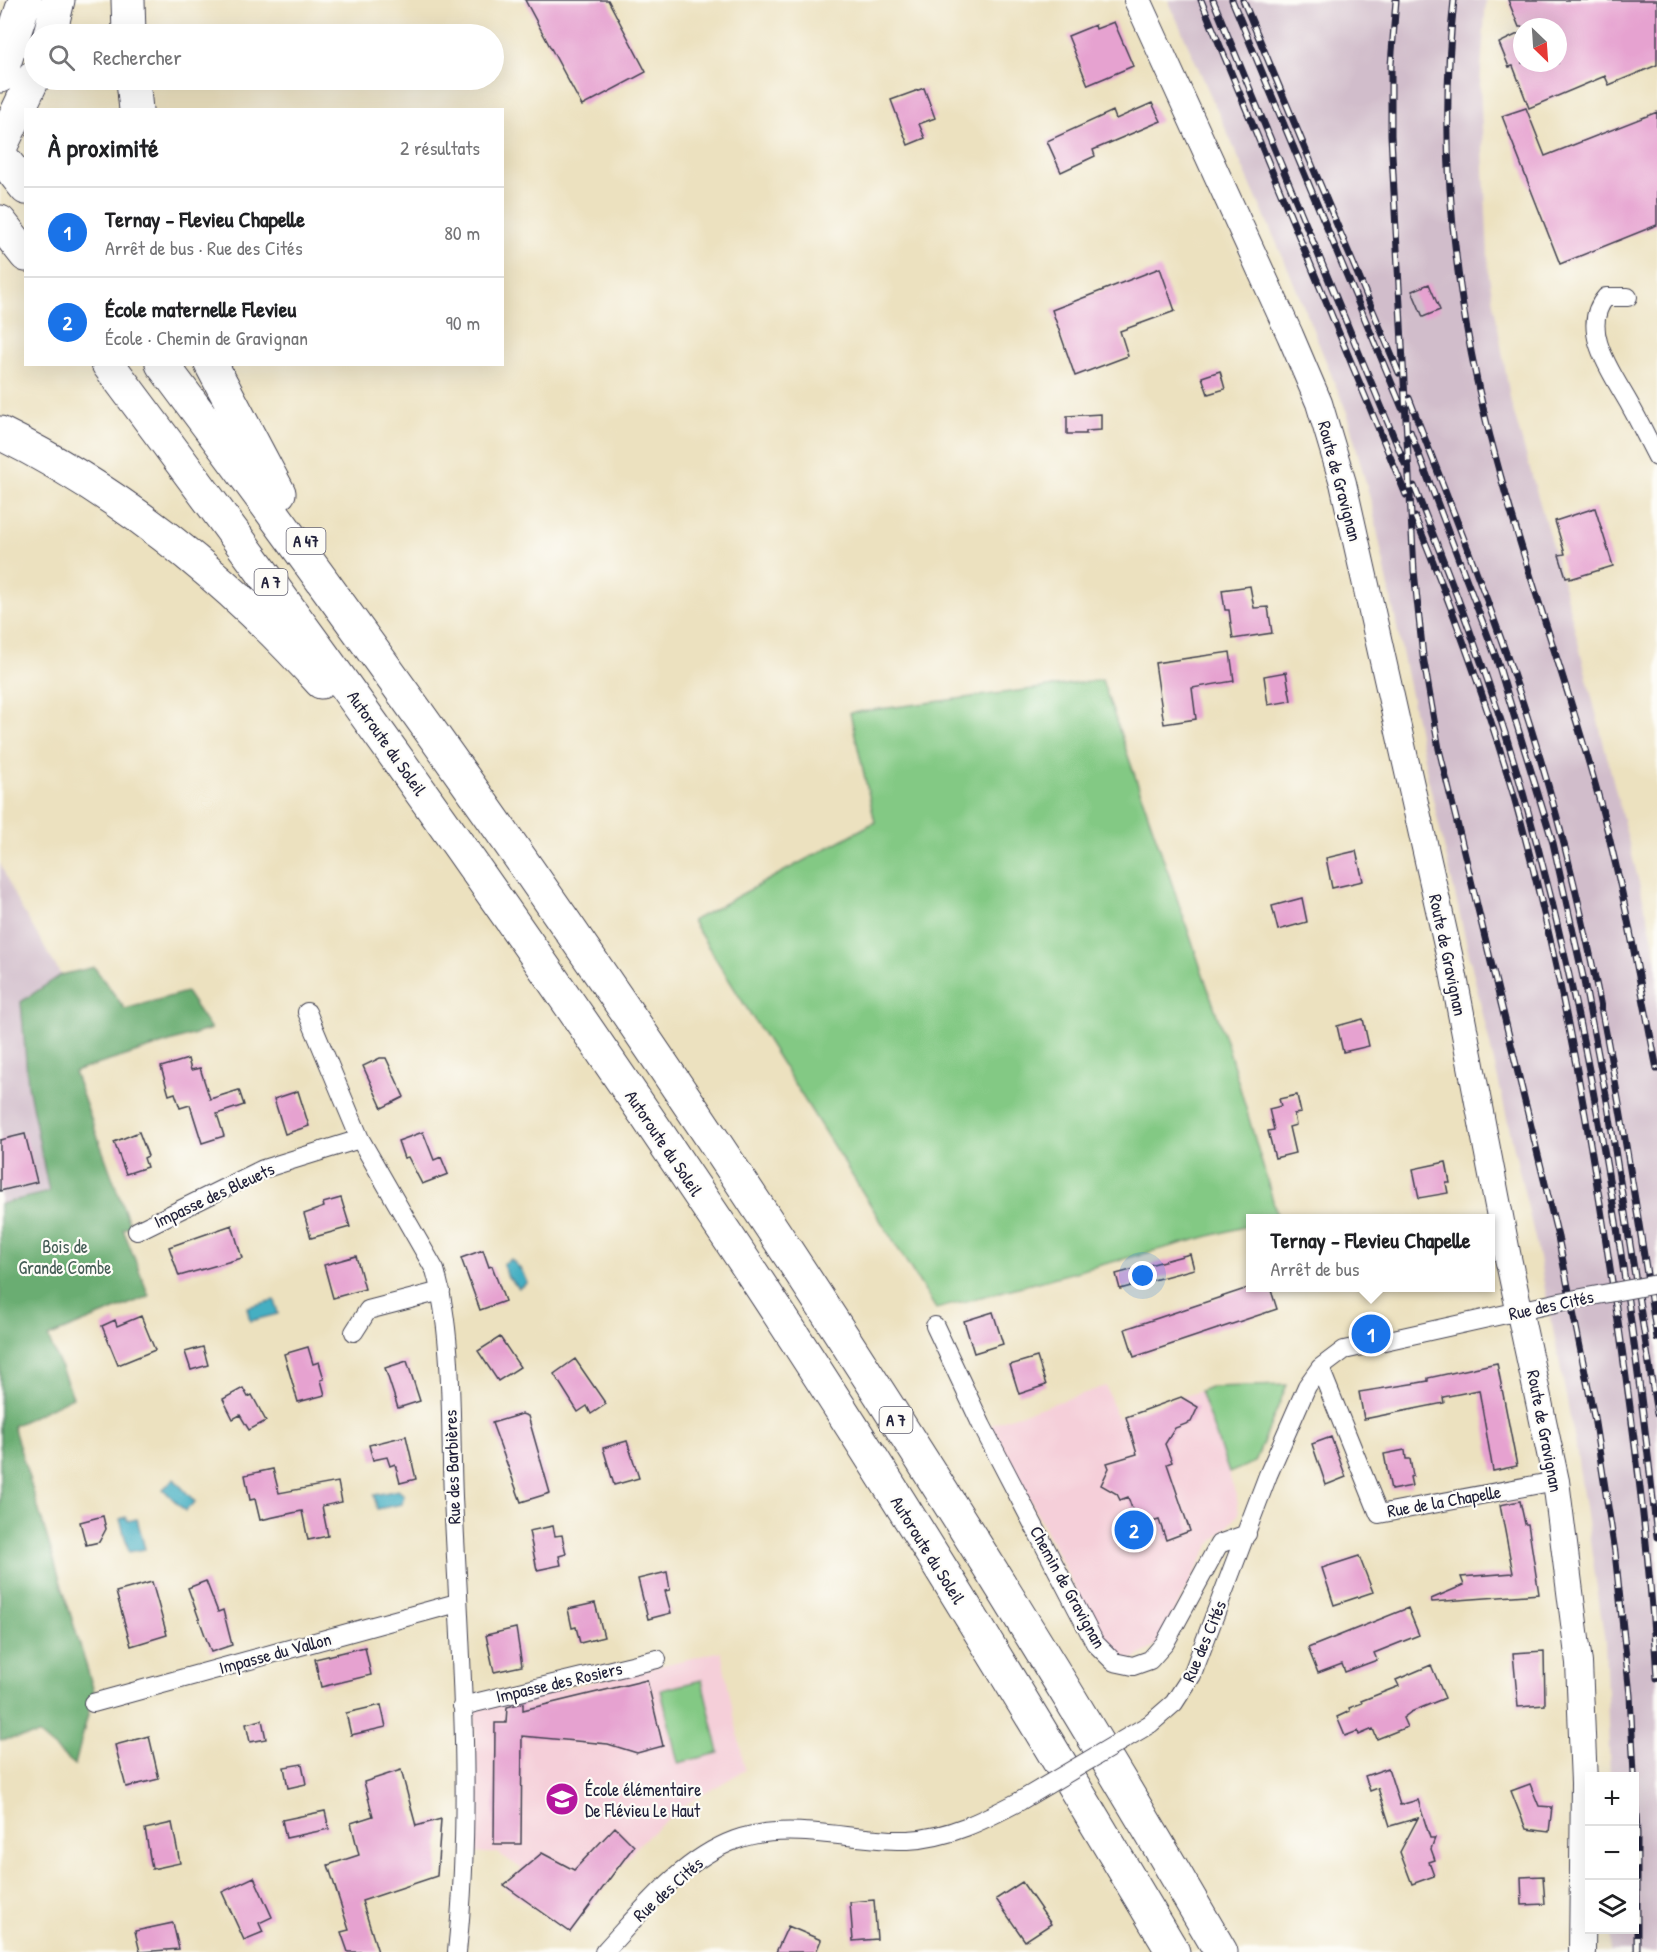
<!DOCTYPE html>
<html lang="fr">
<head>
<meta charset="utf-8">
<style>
	:root { --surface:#fff; --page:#f2f2f2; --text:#202124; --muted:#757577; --line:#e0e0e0; --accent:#1a73e8 }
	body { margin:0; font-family:"Patrick Hand",sans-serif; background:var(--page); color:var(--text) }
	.controls { position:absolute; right:18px; bottom:18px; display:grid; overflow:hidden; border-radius:0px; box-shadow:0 6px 24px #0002 }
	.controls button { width:54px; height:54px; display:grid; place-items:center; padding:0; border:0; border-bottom:2px solid var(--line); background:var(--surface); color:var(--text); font:30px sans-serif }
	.compass { position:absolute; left:1513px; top:18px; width:54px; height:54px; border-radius:50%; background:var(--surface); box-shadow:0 6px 24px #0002; rotate:155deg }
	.you { position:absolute; left:1143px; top:1276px; width:21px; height:21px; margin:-15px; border:4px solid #fff; border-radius:50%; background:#1a73e8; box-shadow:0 0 0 9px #1a73e833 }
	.badge { display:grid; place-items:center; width:39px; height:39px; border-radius:50%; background:var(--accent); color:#fff; font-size:20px; font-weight:700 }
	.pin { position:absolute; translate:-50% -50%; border:3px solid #fff; box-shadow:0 2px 6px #0006 }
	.popup { position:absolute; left:1246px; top:1214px; width:249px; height:78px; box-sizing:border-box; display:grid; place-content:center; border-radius:0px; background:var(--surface); filter:drop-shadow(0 2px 4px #0005); font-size:20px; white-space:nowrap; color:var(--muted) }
	.popup b { font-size:22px; color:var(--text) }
	.popup::after { content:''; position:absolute; left:50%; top:100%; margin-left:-12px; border:12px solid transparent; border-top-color:var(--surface) }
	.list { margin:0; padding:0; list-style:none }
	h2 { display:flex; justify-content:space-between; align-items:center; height:78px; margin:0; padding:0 24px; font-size:26px }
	h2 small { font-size:20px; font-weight:400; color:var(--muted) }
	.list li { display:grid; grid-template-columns:39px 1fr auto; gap:18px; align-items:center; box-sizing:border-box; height:90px; padding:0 24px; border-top:2px solid var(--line) }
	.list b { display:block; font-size:22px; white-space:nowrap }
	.list p { margin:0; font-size:20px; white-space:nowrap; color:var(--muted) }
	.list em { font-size:20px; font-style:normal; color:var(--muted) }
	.icon { flex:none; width:33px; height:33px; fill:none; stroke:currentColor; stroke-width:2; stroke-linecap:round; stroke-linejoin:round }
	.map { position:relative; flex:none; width:1657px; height:1952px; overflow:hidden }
	.search { position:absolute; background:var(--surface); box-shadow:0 6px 24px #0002; left:24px; top:24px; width:480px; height:66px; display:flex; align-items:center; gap:15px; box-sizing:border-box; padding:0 21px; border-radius:33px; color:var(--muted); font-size:22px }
	.panel { position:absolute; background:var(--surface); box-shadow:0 6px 24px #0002; left:24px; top:108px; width:480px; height:258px; border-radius:0px }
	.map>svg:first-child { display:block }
	.built { fill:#f5cfd9 }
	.industrial { fill:#d1bdcb }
	.green { fill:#83c984; stroke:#527660; stroke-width:1.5 }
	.forest { fill:#6aad72; stroke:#466856; stroke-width:1.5 }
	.water { fill:#44afc2; stroke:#33687e; stroke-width:1.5 }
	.building { fill:#e6a2d0 }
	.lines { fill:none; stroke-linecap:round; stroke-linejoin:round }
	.street-casing { stroke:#403f4f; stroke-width:20 }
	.secondary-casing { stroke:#403f4f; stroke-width:28 }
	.highway-casing { stroke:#403f4f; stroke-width:35 }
	.street { stroke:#fff; stroke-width:18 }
	.secondary { stroke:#fff; stroke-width:26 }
	.highway { stroke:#fff; stroke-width:33 }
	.rail-casing { stroke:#22223b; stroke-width:7 }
	.rail { stroke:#fdfcf7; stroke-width:4.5; stroke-dasharray:14; stroke-linecap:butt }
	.street-bridge-casing { stroke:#403f4f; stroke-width:20; stroke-linecap:butt }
	.street-bridge { stroke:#fff; stroke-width:18 }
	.labels { text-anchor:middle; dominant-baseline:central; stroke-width:4.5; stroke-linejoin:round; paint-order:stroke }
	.shield { fill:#fdfcf7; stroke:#646373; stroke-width:1.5 }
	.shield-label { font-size:16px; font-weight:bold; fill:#22223b }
	.street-label { font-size:18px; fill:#22223b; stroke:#fdfcf7 }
	.park-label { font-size:18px; fill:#445c55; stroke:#fdfcf7 }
	.poi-label { font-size:18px; fill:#22223b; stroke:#fdfcf7; text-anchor:start }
</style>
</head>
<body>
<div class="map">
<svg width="1657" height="1952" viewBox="0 0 1657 1952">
	<rect width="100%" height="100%" fill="#fdfcf7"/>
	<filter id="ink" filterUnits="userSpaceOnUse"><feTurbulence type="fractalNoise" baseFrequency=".0167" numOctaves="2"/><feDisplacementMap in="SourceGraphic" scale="12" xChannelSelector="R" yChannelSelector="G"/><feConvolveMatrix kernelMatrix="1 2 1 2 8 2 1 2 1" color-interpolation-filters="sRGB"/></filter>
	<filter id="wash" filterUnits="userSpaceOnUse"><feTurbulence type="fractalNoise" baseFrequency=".008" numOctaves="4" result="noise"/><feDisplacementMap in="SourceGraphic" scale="24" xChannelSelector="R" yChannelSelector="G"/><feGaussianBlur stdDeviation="1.35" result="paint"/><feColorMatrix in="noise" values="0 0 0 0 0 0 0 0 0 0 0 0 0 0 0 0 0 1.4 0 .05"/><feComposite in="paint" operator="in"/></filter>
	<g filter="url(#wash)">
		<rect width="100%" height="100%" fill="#ece1bf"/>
		<path class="built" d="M 1106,1386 L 1117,1418 L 1200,1391 L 1237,1498 L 1239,1514 L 1209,1546 L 1156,1646 L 1132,1660 L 1115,1655 L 1099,1635 L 991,1424 Z
			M 721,1651 L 745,1770 L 683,1806 L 639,1844 L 569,1933 L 503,1887 L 522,1869 L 498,1853 L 476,1853 L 475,1710 Z"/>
		<path class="industrial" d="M 1168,0 L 1486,0 L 1480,85 L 1489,276 L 1511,403 L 1563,583 L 1651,930 L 1657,962 L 1657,1952 L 1610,1952 L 1611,1930 L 1634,1930 L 1634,1776 L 1610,1776 L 1605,1642 L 1576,1447 L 1536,1243 L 1428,778 L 1372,506 L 1347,413 L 1289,271 Z
			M 0,863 L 16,899 L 61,975 L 21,1002 L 28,1085 L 49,1193 L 0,1204 Z"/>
		<path class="green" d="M 1102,680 L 1228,1047 L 1278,1218 L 1251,1218 L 1251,1225 L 936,1309 L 692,921 L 875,822 L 850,713 Z
			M 1287,1385 L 1255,1462 L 1229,1473 L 1200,1391 L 1210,1387 Z
			M 702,1680 L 719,1753 L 678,1763 L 661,1690 Z"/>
		<path class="forest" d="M 94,967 L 125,1009 L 186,992 L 211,1029 L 74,1072 L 130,1226 L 123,1229 L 149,1296 L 48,1337 L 73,1397 L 13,1426 L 94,1691 L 75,1765 L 39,1735 L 0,1740 L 0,1204 L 49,1192 L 28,1085 L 21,1002 L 61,975 Z"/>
		<path class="water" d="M 511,1259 L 522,1271 L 527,1283 L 519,1288 L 508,1277 L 503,1264 Z
			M 275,1300 L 278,1314 L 250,1321 L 247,1307 Z
			M 174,1479 L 195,1502 L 185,1511 L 163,1489 Z
			M 398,1490 L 404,1495 L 402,1504 L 377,1509 L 374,1495 Z
			M 126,1517 L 128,1521 L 137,1519 L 145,1549 L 129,1552 L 120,1519 Z"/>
		<g id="blocks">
			<path class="building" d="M 525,0 L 608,0 L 646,72 L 582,106 Z
				M 1508,0 L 1657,0 L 1657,65 L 1609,85 L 1605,76 L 1529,108 L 1513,66 L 1509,67 L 1499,43 L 1522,32 L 1522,63 L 1558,63 L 1558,27 L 1519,27 Z
				M 1114,22 L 1133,66 L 1088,85 L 1068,36 L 1095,25 L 1096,29 Z
				M 924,88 L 935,118 L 919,124 L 925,138 L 908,145 L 891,100 Z
				M 1152,103 L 1161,121 L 1093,150 L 1095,156 L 1061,172 L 1047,141 L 1113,111 L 1116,119 Z
				M 1526,108 L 1545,156 L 1657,112 L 1657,225 L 1560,264 L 1502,116 Z
				M 1160,268 L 1175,311 L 1120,331 L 1128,356 L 1075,376 L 1052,310 Z
				M 1429,284 L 1440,310 L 1423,317 L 1412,291 Z
				M 1220,371 L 1225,389 L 1208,394 L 1202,377 Z
				M 1101,414 L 1101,430 L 1086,431 L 1086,434 L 1067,434 L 1067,416 Z
				M 1595,508 L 1613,566 L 1570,579 L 1570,576 L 1566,577 L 1559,555 L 1565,554 L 1555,521 Z
				M 1250,586 L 1254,608 L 1268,607 L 1272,633 L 1233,639 L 1229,610 L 1225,610 L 1222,590 Z
				M 1230,652 L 1234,681 L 1192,688 L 1196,719 L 1164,724 L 1155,663 Z
				M 1286,672 L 1291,701 L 1268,705 L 1264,676 Z
				M 1356,851 L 1363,881 L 1332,888 L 1326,858 Z
				M 1302,898 L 1307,922 L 1278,930 L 1272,906 Z
				M 1363,1019 L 1369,1046 L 1343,1052 L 1337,1026 Z
				M 380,1058 L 386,1058 L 404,1097 L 382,1108 L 363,1066 Z
				M 188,1059 L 191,1070 L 200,1068 L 210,1099 L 239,1090 L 244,1105 L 217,1114 L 224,1136 L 202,1143 L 190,1105 L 180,1108 L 175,1093 L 169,1095 L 161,1067 Z
				M 298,1091 L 309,1126 L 285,1134 L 274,1099 Z
				M 1297,1095 L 1301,1113 L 1294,1114 L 1296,1125 L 1289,1127 L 1295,1153 L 1275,1158 L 1268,1131 L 1274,1130 L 1269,1109 L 1281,1106 L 1279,1099 Z
				M 139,1132 L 148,1156 L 144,1158 L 147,1167 L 126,1174 L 114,1142 Z
				M 423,1132 L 434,1160 L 441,1157 L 448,1174 L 422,1184 L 408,1157 L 404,1158 L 398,1141 Z
				M 25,1134 L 37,1182 L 0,1191 L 0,1140 Z
				M 1446,1162 L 1450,1183 L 1446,1183 L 1448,1193 L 1419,1198 L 1413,1169 Z
				M 341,1198 L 350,1227 L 311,1238 L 304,1214 L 324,1207 L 323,1203 Z
				M 232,1225 L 242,1258 L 179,1276 L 169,1247 Z
				M 483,1250 L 489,1267 L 492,1266 L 505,1301 L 480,1310 L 461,1258 Z
				M 1190,1254 L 1194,1269 L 1120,1289 L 1116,1274 Z
				M 356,1256 L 365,1289 L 333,1298 L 324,1265 Z
				M 1251,1287 L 1270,1287 L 1277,1309 L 1134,1357 L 1125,1329 Z
				M 993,1312 L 1003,1344 L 974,1353 L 964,1321 Z
				M 141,1316 L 155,1350 L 118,1365 L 102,1326 L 115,1320 L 117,1326 Z
				M 500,1337 L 520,1367 L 498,1381 L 478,1351 Z
				M 203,1347 L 208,1365 L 191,1370 L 185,1352 Z
				M 308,1347 L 313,1364 L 319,1362 L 324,1379 L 321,1380 L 325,1395 L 298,1402 L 284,1354 Z
				M 1037,1357 L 1046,1385 L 1019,1394 L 1010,1365 Z
				M 575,1359 L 606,1404 L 591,1414 L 587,1406 L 578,1412 L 554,1374 Z
				M 407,1361 L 420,1401 L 398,1408 L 385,1368 Z
				M 1497,1363 L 1517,1466 L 1493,1471 L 1479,1390 L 1443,1397 L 1444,1403 L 1364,1419 L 1359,1392 L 1417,1383 L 1428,1381 L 1428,1378 Z
				M 243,1388 L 248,1397 L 252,1395 L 266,1421 L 249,1430 L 240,1415 L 233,1419 L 223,1399 Z
				M 1181,1397 L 1198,1407 L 1191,1422 L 1175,1428 L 1165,1444 L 1172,1462 L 1167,1464 L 1190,1531 L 1166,1540 L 1159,1520 L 1138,1526 L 1128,1497 L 1120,1500 L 1117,1494 L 1101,1485 L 1109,1468 L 1107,1463 L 1137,1454 L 1126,1417 Z
				M 522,1414 L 528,1416 L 550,1493 L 521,1502 L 492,1423 Z
				M 406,1436 L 416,1479 L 400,1483 L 395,1464 L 390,1466 L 387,1457 L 373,1460 L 369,1445 Z
				M 1331,1437 L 1346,1477 L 1326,1485 L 1312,1444 Z
				M 627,1441 L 639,1478 L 614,1485 L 603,1448 Z
				M 1405,1450 L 1406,1459 L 1410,1459 L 1413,1476 L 1410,1477 L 1412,1486 L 1391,1490 L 1384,1454 Z
				M 273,1469 L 279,1493 L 338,1482 L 342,1502 L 322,1506 L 328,1536 L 308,1540 L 302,1511 L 260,1520 L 255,1499 L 250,1500 L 245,1475 Z
				M 1520,1501 L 1525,1524 L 1528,1524 L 1539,1594 L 1432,1602 L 1431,1599 L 1464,1585 L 1461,1577 L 1513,1573 L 1500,1505 Z
				M 103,1516 L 106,1529 L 99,1542 L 86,1545 L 80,1522 Z
				M 553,1526 L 555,1536 L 562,1535 L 566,1554 L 559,1556 L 561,1565 L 537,1570 L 529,1531 Z
				M 1359,1556 L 1373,1592 L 1334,1605 L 1322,1568 Z
				M 667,1572 L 670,1590 L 665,1591 L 671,1613 L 648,1619 L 638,1579 Z
				M 206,1581 L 218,1612 L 223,1610 L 232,1645 L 211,1652 L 188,1588 Z
				M 152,1582 L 167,1635 L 131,1646 L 116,1592 Z
				M 595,1603 L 604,1637 L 580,1643 L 576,1627 L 572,1628 L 568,1609 Z
				M 1408,1608 L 1419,1635 L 1374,1653 L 1377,1660 L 1345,1672 L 1342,1664 L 1318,1673 L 1308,1648 Z
				M 516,1628 L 522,1666 L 494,1672 L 486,1635 Z
				M 365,1647 L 371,1675 L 321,1687 L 315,1659 Z
				M 1544,1651 L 1545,1705 L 1518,1707 L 1513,1653 Z
				M 1431,1665 L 1445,1698 L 1411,1712 L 1403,1718 L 1407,1727 L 1377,1739 L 1373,1729 L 1359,1735 L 1358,1731 L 1345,1736 L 1337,1717 L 1350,1711 L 1349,1708 L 1362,1703 L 1361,1701 L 1399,1686 L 1396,1680 Z
				M 647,1680 L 663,1746 L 637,1753 L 608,1744 L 522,1736 L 521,1844 L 494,1844 L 495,1723 L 506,1723 L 507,1707 L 523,1703 L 523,1710 Z
				M 381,1705 L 386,1727 L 351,1735 L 346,1713 Z
				M 262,1720 L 266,1739 L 250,1742 L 246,1724 Z
				M 149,1736 L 159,1779 L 126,1787 L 115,1745 Z
				M 302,1764 L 306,1784 L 288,1788 L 284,1767 Z
				M 1388,1768 L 1400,1805 L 1418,1800 L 1430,1838 L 1435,1838 L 1431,1849 L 1435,1860 L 1429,1862 L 1434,1876 L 1412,1884 L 1400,1852 L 1418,1818 L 1390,1826 L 1378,1788 L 1370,1791 L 1365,1776 Z
				M 401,1770 L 416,1826 L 441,1819 L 437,1876 L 362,1901 L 378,1952 L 348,1952 L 341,1932 L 349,1930 L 328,1865 L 359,1855 L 351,1823 L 373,1816 L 364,1782 Z
				M 1530,1784 L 1539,1806 L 1552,1807 L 1549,1832 L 1526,1829 L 1511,1791 Z
				M 325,1811 L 329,1829 L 286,1838 L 282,1820 Z
				M 172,1823 L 180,1863 L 152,1869 L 145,1829 Z
				M 615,1827 L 634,1846 L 570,1932 L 504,1885 L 542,1853 L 574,1870 Z
				M 1543,1876 L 1545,1904 L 1522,1905 L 1521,1877 Z
				M 254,1877 L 272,1917 L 259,1923 L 263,1932 L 244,1940 L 222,1892 Z
				M 1022,1882 L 1051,1924 L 1025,1941 L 996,1899 Z
				M 874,1900 L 877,1939 L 853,1941 L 850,1902 Z
				M 173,1923 L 179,1949 L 140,1952 L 135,1931 Z
				M 788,1926 L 821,1940 L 816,1952 L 776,1952 Z"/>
		</g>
	</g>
	<g filter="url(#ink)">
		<use href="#blocks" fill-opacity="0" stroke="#403f4f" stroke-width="1.5"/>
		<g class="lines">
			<g class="street-casing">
				<path id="street" d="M 1628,297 L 1606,297 C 1577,329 1615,377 1631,407 C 1640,423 1648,440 1657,457
					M 307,1012 L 360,1139 L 435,1270 C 454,1335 450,1428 453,1497 C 460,1648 473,1801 457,1952
					M 137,1231 L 263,1169 L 360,1139
					M 935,1326 L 982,1426 L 1095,1643 L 1114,1662 L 1133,1666 L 1150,1660 L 1165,1643 L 1219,1544 L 1247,1534
					M 354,1332 L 368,1310 L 441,1291
					M 1320,1368 L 1379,1514 L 1556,1481
					M 93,1703 L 457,1603
					M 462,1706 L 657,1659
					M 1150,1724 L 1174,1703 L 1192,1675 L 1268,1475 L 1307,1386 L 1320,1368 L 1344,1350 L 1560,1302
					M 604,1952 C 642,1911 681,1860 735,1840 C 790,1820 852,1842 908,1840 C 949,1838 984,1820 1020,1801"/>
			</g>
			<g class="secondary-casing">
				<path id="secondary" d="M 1137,0 L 1290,335 L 1319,403 L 1343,483 L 1453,972 L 1508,1258 L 1556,1481 L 1579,1663 L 1584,1783 L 1582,1952"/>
			</g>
			<g class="highway-casing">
				<path id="highway" d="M 128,0 L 129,34
					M 50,34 L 58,0
					M 0,76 L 25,0
					M 133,80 L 136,110
					M 0,148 L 34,77
					M 0,155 L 26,188
					M 0,222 L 26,255
					M 108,364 C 322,649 528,938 726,1234 C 883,1468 1029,1710 1173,1952
					M 162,364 C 544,873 901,1401 1221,1952
					M 211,364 L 279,493
					M 0,433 C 124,494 229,580 321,682"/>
			</g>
			<use href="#street" class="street"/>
			<use href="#secondary" class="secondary"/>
			<use href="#highway" class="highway"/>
			<g class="rail-casing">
				<path id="rail" d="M 1201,0 L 1406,495
					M 1213,0 L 1405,464
					M 1232,0 L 1402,408
					M 1243,0 L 1399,373
					M 1396,0 L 1391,65 L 1391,135 L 1414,571 L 1423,656 L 1439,749 L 1558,1237 L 1594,1417 L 1615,1552 L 1630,1695 L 1637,1834 L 1637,1952
					M 1454,0 C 1437,155 1456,313 1497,463 C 1526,571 1565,676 1595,784 C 1622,878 1638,974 1657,1069
					M 1409,398 C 1454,514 1501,629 1537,748 C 1596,940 1626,1140 1657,1338
					M 1410,431 L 1497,660 L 1553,843 L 1584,981 L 1608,1106 L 1657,1414
					M 1414,486 C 1454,587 1494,689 1523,793 C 1592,1035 1631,1288 1657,1537
					M 1415,517 C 1452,607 1486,700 1513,793 C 1557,949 1586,1108 1610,1268 C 1631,1404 1649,1540 1657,1678"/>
			</g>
			<use href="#rail" class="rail"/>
			<g class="street-bridge-casing">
				<path id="street-bridge" d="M 1560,1302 L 1657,1284
					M 1020,1801 L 1150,1724"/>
			</g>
			<use href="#street-bridge" class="street-bridge"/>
		</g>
	</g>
	<defs>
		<g id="school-disc" transform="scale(1.725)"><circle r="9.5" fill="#b5179e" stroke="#fdfcf7"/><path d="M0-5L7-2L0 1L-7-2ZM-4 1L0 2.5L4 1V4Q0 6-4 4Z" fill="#fff"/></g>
	</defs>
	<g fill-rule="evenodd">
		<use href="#school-disc" x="562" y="1799"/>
	</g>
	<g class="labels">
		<g class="shield">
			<rect x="286.5" y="528" width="39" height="26" rx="4.5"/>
			<rect x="254.5" y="569" width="33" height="26" rx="4.5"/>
			<rect x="879.5" y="1407" width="33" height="26" rx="4.5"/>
		</g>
		<g class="shield-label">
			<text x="306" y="541">A 47</text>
			<text x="271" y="582">A 7</text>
			<text x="896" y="1420">A 7</text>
		</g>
		<g class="street-label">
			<text transform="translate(1340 481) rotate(75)">Route de Gravignan</text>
			<text transform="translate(387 743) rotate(55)">Autoroute du Soleil</text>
			<text transform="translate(1448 955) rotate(78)">Route de Gravignan</text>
			<text transform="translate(664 1143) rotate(56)">Autoroute du Soleil</text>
			<text transform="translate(214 1195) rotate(-25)">Impasse des Bleuets</text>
			<text transform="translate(1551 1305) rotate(-12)">Rue des Cités</text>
			<text transform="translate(1545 1431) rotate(79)">Route de Gravignan</text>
			<text transform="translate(452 1467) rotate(-92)">Rue des Barbières</text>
			<text transform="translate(1444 1501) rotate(-10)">Rue de la Chapelle</text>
			<text transform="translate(928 1550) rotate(58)">Autoroute du Soleil</text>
			<text transform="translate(1068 1587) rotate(61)">Chemin de Gravignan</text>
			<text transform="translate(1204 1641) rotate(-67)">Rue des Cités</text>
			<text transform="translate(275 1653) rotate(-15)">Impasse du Vallon</text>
			<text transform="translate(559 1682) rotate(-13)">Impasse des Rosiers</text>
			<text transform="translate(668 1889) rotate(-42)">Rue des Cités</text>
		</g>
		<g class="park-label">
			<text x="65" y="1246">Bois de<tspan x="65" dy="21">Grande Combe</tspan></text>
		</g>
		<g class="poi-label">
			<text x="585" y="1789">École élémentaire<tspan x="585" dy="21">De Flévieu Le Haut</tspan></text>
		</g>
	</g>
</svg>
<div class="controls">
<button>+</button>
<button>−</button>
<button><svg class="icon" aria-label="layers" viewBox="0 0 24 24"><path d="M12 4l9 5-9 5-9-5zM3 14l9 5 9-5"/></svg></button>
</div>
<svg class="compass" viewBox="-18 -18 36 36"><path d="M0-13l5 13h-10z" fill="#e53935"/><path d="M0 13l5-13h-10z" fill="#757577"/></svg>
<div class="you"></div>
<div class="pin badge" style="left:1371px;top:1334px">1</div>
<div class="popup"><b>Ternay - Flevieu Chapelle</b>Arrêt de bus</div>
<div class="pin badge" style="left:1134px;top:1530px">2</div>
<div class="search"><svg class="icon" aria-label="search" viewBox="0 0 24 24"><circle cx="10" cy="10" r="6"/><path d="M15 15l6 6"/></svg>Rechercher</div>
<section class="panel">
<h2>À proximité<small>2 résultats</small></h2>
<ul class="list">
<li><span class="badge">1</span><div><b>Ternay - Flevieu Chapelle</b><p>Arrêt de bus · Rue des Cités</p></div><em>80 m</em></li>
<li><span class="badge">2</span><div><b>École maternelle Flevieu</b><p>École · Chemin de Gravignan</p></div><em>90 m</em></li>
</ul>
</section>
</div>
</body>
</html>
